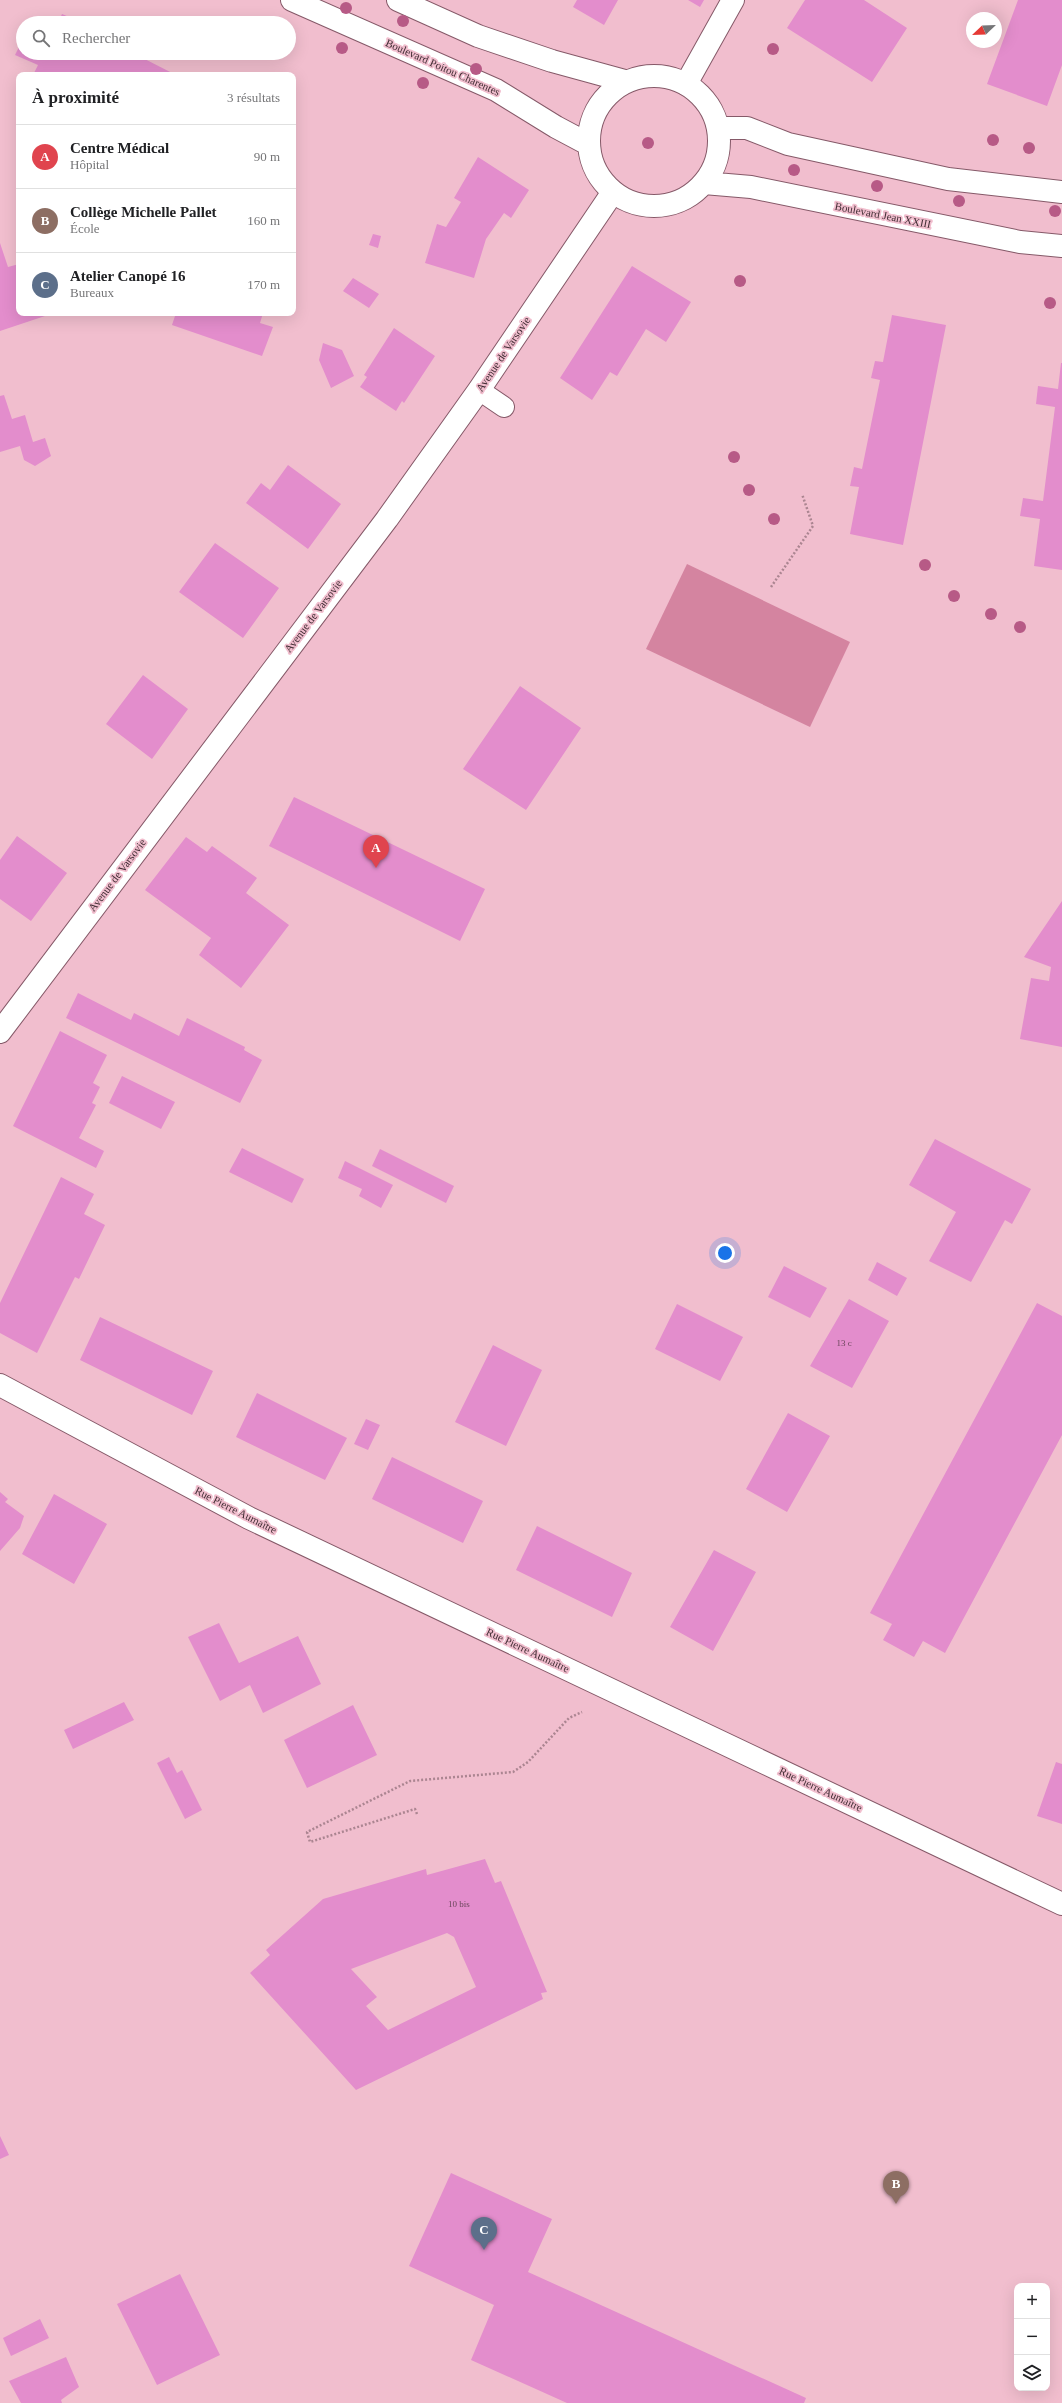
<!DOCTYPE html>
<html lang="fr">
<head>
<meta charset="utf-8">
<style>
	:root { --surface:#fff; --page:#f6f6f6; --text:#202124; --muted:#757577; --line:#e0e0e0; --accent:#25695c }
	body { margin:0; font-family:"Times New Roman",serif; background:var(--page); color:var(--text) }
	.controls { position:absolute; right:12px; bottom:12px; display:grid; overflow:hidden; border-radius:8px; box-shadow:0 4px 16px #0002 }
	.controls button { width:36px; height:36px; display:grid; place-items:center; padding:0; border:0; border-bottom:1px solid var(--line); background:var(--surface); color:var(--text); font:20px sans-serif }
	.compass { position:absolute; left:966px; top:12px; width:36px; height:36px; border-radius:50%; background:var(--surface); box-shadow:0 4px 16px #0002; rotate:247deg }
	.you { position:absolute; left:725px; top:1253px; width:14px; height:14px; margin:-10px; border:3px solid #fff; border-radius:50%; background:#1a73e8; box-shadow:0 0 0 6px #1a73e833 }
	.badge { display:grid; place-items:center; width:26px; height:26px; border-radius:50%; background:var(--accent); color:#fff; font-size:13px; font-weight:700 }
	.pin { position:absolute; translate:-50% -33px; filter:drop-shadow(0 1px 2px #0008) }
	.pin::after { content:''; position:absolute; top:21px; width:14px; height:12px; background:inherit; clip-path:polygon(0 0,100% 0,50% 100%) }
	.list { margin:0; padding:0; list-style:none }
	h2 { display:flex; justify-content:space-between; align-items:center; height:52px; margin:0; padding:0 16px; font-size:17px }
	h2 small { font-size:13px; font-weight:400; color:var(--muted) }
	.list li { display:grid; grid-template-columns:26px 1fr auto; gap:12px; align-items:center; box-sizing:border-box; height:64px; padding:0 16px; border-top:1px solid var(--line) }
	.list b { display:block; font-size:15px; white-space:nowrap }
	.list p { margin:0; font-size:13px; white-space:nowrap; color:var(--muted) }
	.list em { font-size:13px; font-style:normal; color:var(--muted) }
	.icon { flex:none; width:22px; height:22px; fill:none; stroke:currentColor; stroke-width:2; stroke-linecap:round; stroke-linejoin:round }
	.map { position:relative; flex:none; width:1062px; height:2403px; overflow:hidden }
	.search { position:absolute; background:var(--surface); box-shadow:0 4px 16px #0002; left:16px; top:16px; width:280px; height:44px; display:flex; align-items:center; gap:10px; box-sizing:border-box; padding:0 14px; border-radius:22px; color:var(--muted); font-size:15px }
	.panel { position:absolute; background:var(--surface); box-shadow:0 4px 16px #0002; left:16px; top:72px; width:280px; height:244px; border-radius:8px }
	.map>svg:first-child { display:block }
	.green { fill:#d484a0 }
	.building { fill:#e38dcc; fill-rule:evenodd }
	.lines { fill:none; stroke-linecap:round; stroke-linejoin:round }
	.service-casing { stroke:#855968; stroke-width:22 }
	.minor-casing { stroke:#855968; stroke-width:24 }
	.secondary-casing { stroke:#855968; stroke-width:24 }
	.path { stroke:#ab8591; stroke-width:2.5; stroke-dasharray:2 2; stroke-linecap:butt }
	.service { stroke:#fff; stroke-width:20 }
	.minor { stroke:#fff; stroke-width:22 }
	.secondary { stroke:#fff; stroke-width:22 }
	.tree { fill:#b75a86 }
	.labels { text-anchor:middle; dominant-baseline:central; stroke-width:3.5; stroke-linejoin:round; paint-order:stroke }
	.number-label { font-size:9px; fill:#6a465b }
	.street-label { font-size:11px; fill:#422e35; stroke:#f1bece }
</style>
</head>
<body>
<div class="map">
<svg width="1062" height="2403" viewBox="0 0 1062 2403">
	<rect width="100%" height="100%" fill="#f1bece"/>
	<path class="green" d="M 687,564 L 850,642 L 810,727 L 646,649 Z"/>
	<path class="building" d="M 577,0 L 618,0 L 604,25 L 573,7 Z
		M 688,0 L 704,0 L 700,7 Z
		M 805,0 L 864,0 L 907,28 L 872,82 L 787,28 Z
		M 1018,0 L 1062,0 L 1062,65 L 1047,106 L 987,84 Z
		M 62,14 L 83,23 L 58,23 Z
		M 23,39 L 23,53 L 133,53 L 176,75 L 33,75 L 38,65 L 15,55 Z
		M 478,157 L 529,190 L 511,218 L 504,213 L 486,239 L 474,278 L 425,263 L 437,224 L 446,227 L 461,202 L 454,198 Z
		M 373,234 L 381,236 L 378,248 L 369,245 Z
		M 0,243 L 8,267 L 19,264 L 19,313 L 47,313 L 48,315 L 0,331 Z
		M 632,266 L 691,302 L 666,342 L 646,329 L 617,376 L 610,372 L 592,400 L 560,378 Z
		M 353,278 L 379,294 L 369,308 L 343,291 Z
		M 176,313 L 263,313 L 260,323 L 273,327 L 262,356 L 172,325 Z
		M 892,315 L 946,325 L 903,545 L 850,534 L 859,487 L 850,486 L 854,467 L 862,469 L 880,380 L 871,378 L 875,361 L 883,362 Z
		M 394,328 L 435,356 L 404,403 L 402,401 L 396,411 L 360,387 L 367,377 L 364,375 Z
		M 323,343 L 342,350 L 354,376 L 331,388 L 319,360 Z
		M 1061,363 L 1062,363 L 1062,570 L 1034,566 L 1040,519 L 1020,516 L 1023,498 L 1043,501 L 1055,407 L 1036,404 L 1038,386 L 1058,389 Z
		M 4,395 L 12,419 L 25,415 L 33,442 L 45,438 L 51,456 L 35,466 L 24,460 L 20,446 L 0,452 L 0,396 Z
		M 288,465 L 341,504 L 308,549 L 246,503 L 261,483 L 270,490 Z
		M 215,543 L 279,588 L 243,638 L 179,592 Z
		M 143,675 L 188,709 L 152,759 L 106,724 Z
		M 520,686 L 581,728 L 526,810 L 463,769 Z
		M 294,797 L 485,889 L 460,941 L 269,846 Z
		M 17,836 L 67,873 L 31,921 L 0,899 L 0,860 Z
		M 186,837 L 207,852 L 212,846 L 257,878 L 246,893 L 289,925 L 241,988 L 199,955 L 211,938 L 145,890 Z
		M 1062,901 L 1062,1047 L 1020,1039 L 1031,978 L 1049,981 L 1051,967 L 1024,957 Z
		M 78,993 L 131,1020 L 134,1013 L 179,1036 L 187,1018 L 245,1047 L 244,1050 L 262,1060 L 240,1103 L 66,1018 Z
		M 60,1031 L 107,1055 L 93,1083 L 100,1087 L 92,1103 L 96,1105 L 79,1138 L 104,1151 L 96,1168 L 13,1126 Z
		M 122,1076 L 175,1102 L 161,1129 L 109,1103 Z
		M 935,1139 L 1031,1189 L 1012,1224 L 1005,1220 L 971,1282 L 929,1261 L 956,1212 L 909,1185 Z
		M 242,1148 L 304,1179 L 292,1203 L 229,1172 Z
		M 380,1149 L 454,1186 L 446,1203 L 372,1166 Z
		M 345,1161 L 393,1185 L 381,1208 L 359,1196 L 362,1189 L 338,1178 Z
		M 61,1177 L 94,1194 L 84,1214 L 105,1225 L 79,1279 L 75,1277 L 37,1353 L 0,1333 L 0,1303 Z
		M 877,1262 L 907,1278 L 897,1296 L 868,1280 Z
		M 784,1266 L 827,1288 L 810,1318 L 768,1297 Z
		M 849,1299 L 889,1321 L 852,1388 L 810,1366 Z
		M 1037,1303 L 1062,1316 L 1062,1435 L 945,1653 L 923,1641 L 914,1657 L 883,1640 L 892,1624 L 870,1613 Z
		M 677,1304 L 743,1337 L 720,1381 L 655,1349 Z
		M 100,1317 L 213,1371 L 192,1415 L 80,1360 Z
		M 493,1345 L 542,1370 L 506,1446 L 455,1422 Z
		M 257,1393 L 347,1438 L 325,1480 L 236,1437 Z
		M 788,1413 L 830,1436 L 787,1512 L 746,1489 Z
		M 366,1419 L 380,1425 L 368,1450 L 354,1444 Z
		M 392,1457 L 483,1501 L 463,1543 L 372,1499 Z
		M 0,1492 L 8,1499 L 5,1502 L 24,1516 L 20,1528 L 0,1551 Z
		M 54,1494 L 107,1524 L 74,1584 L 22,1554 Z
		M 537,1526 L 632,1573 L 612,1617 L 516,1570 Z
		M 714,1550 L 756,1572 L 713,1651 L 670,1627 Z
		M 219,1623 L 239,1663 L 298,1636 L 321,1684 L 263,1713 L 250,1685 L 220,1701 L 188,1637 Z
		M 124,1702 L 134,1720 L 73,1749 L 64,1730 Z
		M 353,1705 L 377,1755 L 307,1788 L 284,1740 Z
		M 169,1757 L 177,1773 L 182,1770 L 202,1810 L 185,1819 L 157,1763 Z
		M 1056,1762 L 1062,1764 L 1062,1824 L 1037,1816 Z
		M 485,1859 L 495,1883 L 501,1881 L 547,1992 L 541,1993 L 543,1999 L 356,2090 L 250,1973 L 270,1955 L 266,1950 L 323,1899 L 426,1869 L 427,1875 ZM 447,1933 L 454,1937 L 476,1987 L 388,2030 L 366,2006 L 377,1997 L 351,1969 Z
		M 0,2136 L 9,2155 L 0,2159 Z
		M 451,2173 L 552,2219 L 528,2272 L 806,2398 L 804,2403 L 567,2403 L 471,2360 L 494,2305 L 409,2266 Z
		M 180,2274 L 220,2355 L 157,2385 L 117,2304 Z
		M 40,2319 L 49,2338 L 11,2356 L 3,2338 Z
		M 66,2357 L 79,2387 L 61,2400 L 62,2403 L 21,2403 L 9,2381 Z"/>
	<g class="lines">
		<g class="service-casing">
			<path id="service" d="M 479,390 L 504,407"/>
		</g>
		<g class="minor-casing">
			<path id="minor" d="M 686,84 L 733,0
				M 0,1032 L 387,519 L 479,390 L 613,192
				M 0,1385 L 249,1518 L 1062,1904"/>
		</g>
		<g class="secondary-casing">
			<path id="secondary" d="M 292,0 L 496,90 L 556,127 L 588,144
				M 398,0 L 478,36 L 552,61 L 625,81
				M589 141a65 65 0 1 1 130 0a65 65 0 1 1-130 0Z
				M 718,128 L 747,128 L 788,144 L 948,179 L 1062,192
				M 704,183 L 751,187 L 1020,242 L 1062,246"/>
		</g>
		<path class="path" d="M 771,587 L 813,526 L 802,494
			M 417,1814 L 415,1809 L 310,1842 L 307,1832 L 410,1781 L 513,1772 L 528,1762 L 569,1718 L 582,1712"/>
		<use href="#service" class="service"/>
		<use href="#minor" class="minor"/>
		<use href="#secondary" class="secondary"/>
	</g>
	<g class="tree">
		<circle cx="346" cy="8" r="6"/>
		<circle cx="403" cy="21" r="6"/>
		<circle cx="342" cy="48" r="6"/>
		<circle cx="773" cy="49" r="6"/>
		<circle cx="476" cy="69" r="6"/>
		<circle cx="423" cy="83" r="6"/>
		<circle cx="993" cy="140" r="6"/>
		<circle cx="648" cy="143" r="6"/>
		<circle cx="1029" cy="148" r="6"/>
		<circle cx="794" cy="170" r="6"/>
		<circle cx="877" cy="186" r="6"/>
		<circle cx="959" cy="201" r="6"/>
		<circle cx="1055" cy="211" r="6"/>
		<circle cx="740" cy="281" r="6"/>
		<circle cx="1050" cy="303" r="6"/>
		<circle cx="734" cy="457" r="6"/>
		<circle cx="749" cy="490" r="6"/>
		<circle cx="774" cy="519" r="6"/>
		<circle cx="925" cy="565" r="6"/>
		<circle cx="954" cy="596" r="6"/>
		<circle cx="991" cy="614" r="6"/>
		<circle cx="1020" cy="627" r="6"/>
	</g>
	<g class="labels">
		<g class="number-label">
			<text x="844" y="1343">13 c</text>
			<text x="459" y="1904">10 bis</text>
		</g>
		<g class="street-label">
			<text transform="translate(443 67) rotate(24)">Boulevard Poitou Charentes</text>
			<text transform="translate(883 215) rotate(11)">Boulevard Jean XXIII</text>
			<text transform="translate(503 354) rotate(-56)">Avenue de Varsovie</text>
			<text transform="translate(313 616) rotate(-53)">Avenue de Varsovie</text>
			<text transform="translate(117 875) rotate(-53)">Avenue de Varsovie</text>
			<text transform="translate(236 1510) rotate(27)">Rue Pierre Aumaître</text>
			<text transform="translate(528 1650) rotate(25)">Rue Pierre Aumaître</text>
			<text transform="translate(821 1789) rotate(25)">Rue Pierre Aumaître</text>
		</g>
	</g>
</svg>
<div class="controls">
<button>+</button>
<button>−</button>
<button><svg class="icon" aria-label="layers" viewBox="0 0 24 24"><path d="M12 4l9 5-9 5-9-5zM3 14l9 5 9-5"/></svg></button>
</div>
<svg class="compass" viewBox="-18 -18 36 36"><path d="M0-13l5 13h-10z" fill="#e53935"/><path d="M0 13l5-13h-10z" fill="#757577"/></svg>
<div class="you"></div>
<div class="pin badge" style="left:376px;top:868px;background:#e0444e">A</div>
<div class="pin badge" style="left:896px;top:2204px;background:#8d6e63">B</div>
<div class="pin badge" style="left:484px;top:2250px;background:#5c6f8a">C</div>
<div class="search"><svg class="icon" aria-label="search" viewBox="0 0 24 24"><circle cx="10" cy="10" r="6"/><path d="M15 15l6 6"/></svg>Rechercher</div>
<section class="panel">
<h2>À proximité<small>3 résultats</small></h2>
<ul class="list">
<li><span class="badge" style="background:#e0444e">A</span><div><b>Centre Médical</b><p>Hôpital</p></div><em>90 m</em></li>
<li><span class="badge" style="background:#8d6e63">B</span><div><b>Collège Michelle Pallet</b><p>École</p></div><em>160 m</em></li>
<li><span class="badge" style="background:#5c6f8a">C</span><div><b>Atelier Canopé 16</b><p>Bureaux</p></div><em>170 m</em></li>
</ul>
</section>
</div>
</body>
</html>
